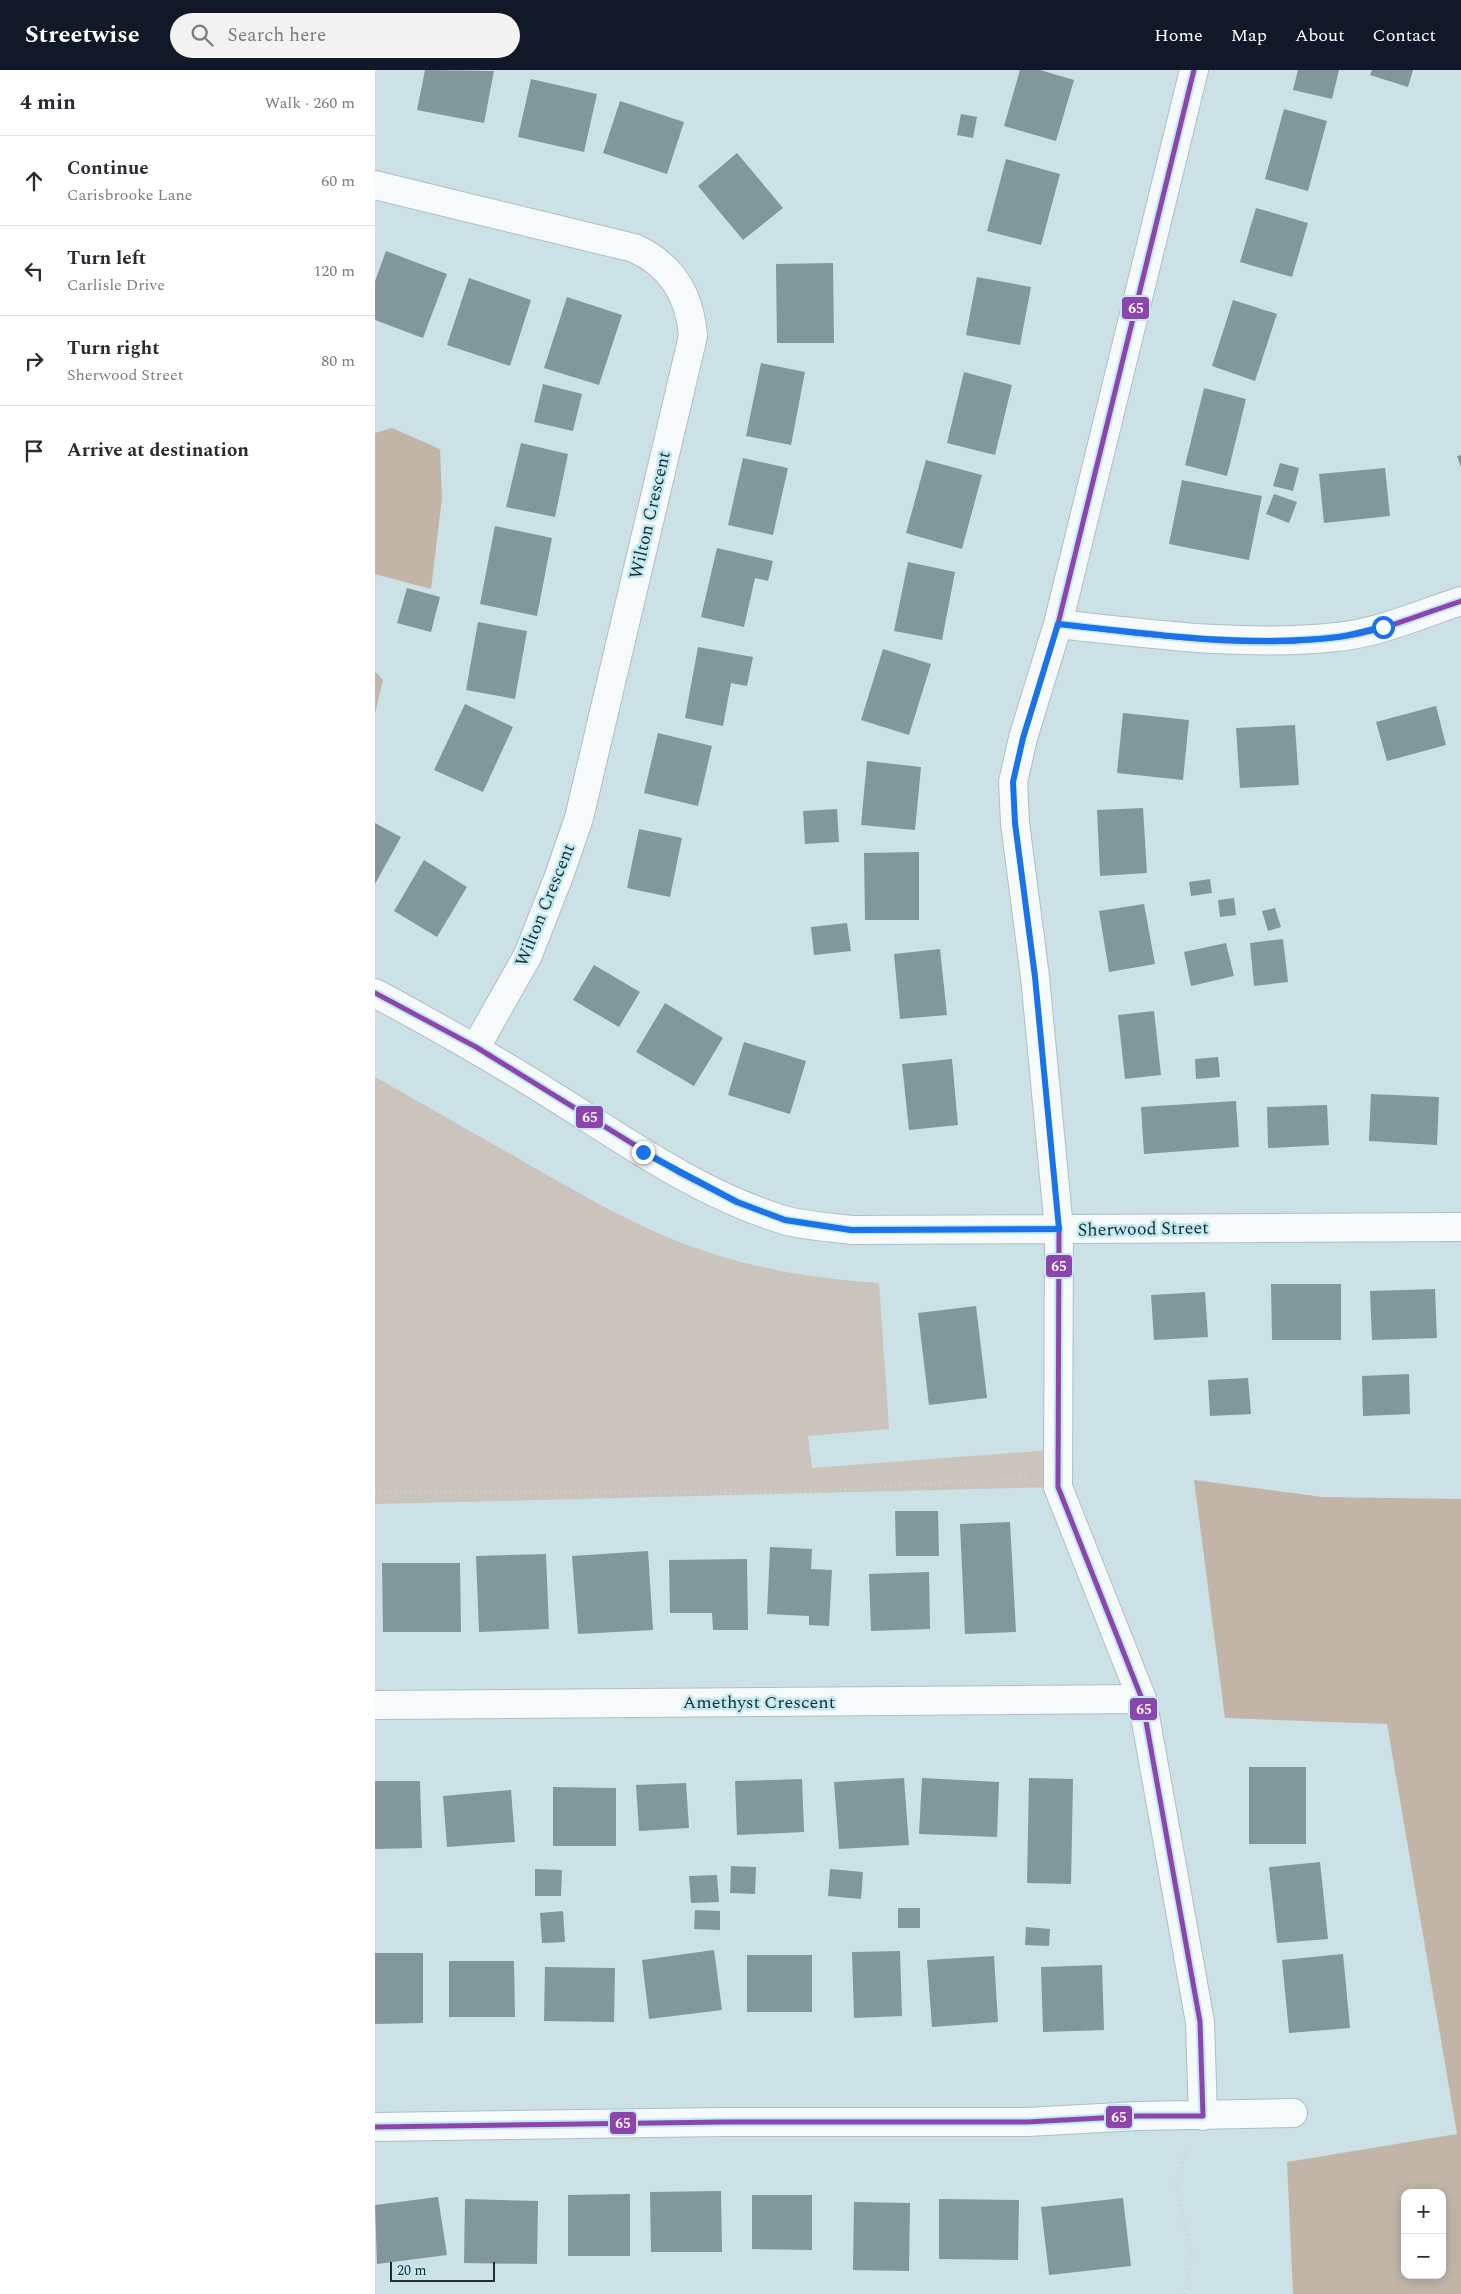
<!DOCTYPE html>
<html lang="en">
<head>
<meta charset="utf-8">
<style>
	:root { --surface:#fff; --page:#f2f2f3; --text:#2b2b33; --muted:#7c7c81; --line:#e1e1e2; --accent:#111827 }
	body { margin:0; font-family:Spectral,serif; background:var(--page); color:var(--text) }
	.controls { position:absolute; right:15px; bottom:15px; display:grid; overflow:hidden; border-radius:10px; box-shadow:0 2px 12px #0003 }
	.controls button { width:45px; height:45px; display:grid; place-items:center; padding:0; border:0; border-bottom:1px solid var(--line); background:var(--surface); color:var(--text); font:25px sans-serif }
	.scale { position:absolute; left:15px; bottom:12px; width:105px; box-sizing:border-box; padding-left:5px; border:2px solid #1d2d31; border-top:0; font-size:14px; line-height:18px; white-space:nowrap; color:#1d2d31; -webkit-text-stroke:4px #c0e9f1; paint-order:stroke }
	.stop { position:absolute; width:15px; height:15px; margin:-11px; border:4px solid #1a73e8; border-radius:50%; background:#fff }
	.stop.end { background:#1a73e8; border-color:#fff; box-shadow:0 1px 5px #0008 }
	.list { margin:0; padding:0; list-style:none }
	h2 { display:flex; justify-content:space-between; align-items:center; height:65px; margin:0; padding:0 20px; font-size:21px }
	h2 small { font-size:16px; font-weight:400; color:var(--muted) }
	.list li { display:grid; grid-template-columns:32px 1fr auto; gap:15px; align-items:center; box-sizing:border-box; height:90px; padding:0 20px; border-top:1px solid var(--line) }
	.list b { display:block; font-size:19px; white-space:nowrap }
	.list p { margin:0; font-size:16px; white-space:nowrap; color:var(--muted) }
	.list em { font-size:16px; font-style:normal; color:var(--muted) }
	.icon { flex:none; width:28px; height:28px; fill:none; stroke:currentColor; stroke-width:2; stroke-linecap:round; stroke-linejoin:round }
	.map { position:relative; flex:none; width:1086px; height:2224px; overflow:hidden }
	header { display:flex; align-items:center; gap:30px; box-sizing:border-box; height:70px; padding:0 25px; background:var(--accent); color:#fff }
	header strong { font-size:24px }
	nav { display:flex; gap:28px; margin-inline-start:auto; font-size:18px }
	.search { width:350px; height:45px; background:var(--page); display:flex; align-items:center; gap:12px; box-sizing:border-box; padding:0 18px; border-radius:28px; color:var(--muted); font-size:19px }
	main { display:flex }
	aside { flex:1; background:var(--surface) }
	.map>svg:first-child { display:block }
	.green { fill:#cac4bc }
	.forest { fill:#c2b5a8; fill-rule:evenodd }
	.building { fill:#81979b }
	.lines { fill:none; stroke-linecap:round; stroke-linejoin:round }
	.minor-casing { stroke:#adbfc3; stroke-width:30 }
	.path { stroke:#cdd3d4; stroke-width:3; stroke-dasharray:1 4; stroke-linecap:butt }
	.minor { stroke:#f7fafb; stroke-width:28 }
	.bus-1-casing { stroke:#c0e9f1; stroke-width:9 }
	.bus-1 { stroke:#8e44ad; stroke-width:5 }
	.route { stroke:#1a73e8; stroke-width:6 }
	.labels { text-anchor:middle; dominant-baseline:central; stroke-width:5; stroke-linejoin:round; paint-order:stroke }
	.street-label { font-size:18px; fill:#1d2d31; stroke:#c0e9f1 }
	.line-badge { stroke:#c0e9f1; stroke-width:2 }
	.badge-label { font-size:14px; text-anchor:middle; font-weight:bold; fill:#fff }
</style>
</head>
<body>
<header>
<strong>Streetwise</strong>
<div class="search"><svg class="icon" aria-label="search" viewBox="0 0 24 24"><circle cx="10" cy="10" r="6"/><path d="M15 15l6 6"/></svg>Search here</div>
<nav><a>Home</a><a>Map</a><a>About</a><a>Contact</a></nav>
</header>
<main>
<aside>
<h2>4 min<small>Walk · 260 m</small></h2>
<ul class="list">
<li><svg class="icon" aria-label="ahead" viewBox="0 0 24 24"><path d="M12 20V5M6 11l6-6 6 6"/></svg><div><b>Continue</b><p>Carisbrooke Lane</p></div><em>60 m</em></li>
<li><svg class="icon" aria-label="left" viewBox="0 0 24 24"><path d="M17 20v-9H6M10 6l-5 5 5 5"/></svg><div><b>Turn left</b><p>Carlisle Drive</p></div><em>120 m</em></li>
<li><svg class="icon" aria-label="right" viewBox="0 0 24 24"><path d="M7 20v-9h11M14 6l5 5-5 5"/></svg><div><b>Turn right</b><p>Sherwood Street</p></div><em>80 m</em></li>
<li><svg class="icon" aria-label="arrive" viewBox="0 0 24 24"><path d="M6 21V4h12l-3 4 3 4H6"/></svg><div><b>Arrive at destination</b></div></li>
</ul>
</aside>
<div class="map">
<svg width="1086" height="2224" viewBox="0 0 1086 2224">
	<rect width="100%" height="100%" fill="#cbe1e6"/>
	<path class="green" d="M 0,1007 C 53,1037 106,1067 158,1097 C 216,1130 272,1163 336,1183 C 390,1201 447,1209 504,1213 L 514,1359 L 433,1366 L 437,1398 L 676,1380 L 683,1417 L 0,1434 Z"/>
	<path class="forest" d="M 17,358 L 65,379 L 67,428 L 56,519 L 0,504 L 0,363 Z
		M 0,601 L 8,610 L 0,644 Z
		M 819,1410 L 947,1427 L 1086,1429 L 1086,2224 L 918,2224 L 912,2092 L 1082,2064 L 1012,1654 L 850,1648 ZM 1030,2123 L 1067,2123 L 1067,2205 L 1030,2205 Z"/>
	<path class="building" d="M 50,0 L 119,1 L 109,53 L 42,40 Z
		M 645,0 L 665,0 L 699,10 L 681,71 L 629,56 Z
		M 923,0 L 964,0 L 957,29 L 918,20 Z
		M 997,0 L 1038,0 L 1033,17 L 995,5 Z
		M 156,9 L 222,24 L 209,82 L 143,67 Z
		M 245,31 L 309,52 L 292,104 L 228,83 Z
		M 909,39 L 952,51 L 933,121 L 890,109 Z
		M 586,44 L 602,47 L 598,68 L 582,65 Z
		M 362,83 L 408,138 L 368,170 L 323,116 Z
		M 631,89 L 685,104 L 666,175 L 612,161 Z
		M 881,138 L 933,153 L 917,207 L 865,192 Z
		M 11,181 L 72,204 L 48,268 L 0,250 L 0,211 Z
		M 458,193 L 459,273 L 402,273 L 401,194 Z
		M 602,207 L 656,217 L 645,275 L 591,265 Z
		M 94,208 L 156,230 L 135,296 L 72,275 Z
		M 192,227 L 247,245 L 224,315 L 169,298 Z
		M 858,230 L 902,244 L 880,311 L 837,296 Z
		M 386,293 L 430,302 L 416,375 L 371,366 Z
		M 589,302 L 637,315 L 620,385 L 572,373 Z
		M 168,314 L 207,324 L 198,361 L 159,352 Z
		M 829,318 L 871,329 L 852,406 L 810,395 Z
		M 146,373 L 193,384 L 180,447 L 131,437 Z
		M 1086,385 L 1086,397 L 1082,386 Z
		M 368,388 L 413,398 L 398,465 L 353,455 Z
		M 551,390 L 607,405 L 587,479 L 531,463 Z
		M 905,393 L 924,398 L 918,421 L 898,416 Z
		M 1010,398 L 1015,446 L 949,453 L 944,404 Z
		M 807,410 L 887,426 L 874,490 L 794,474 Z
		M 899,424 L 922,432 L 914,453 L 891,444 Z
		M 120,456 L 177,468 L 162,546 L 105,534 Z
		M 342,478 L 398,491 L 393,511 L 380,508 L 369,557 L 326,547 Z
		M 533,492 L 580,502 L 567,570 L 519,561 Z
		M 32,518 L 65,527 L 56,562 L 22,553 Z
		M 103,552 L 152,561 L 140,629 L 91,620 Z
		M 323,577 L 378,587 L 372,616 L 356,613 L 348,656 L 310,648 Z
		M 508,579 L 556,594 L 534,665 L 486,650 Z
		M 90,634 L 138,657 L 108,722 L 59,700 Z
		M 1061,636 L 1071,675 L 1012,691 L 1001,652 Z
		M 748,643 L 814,650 L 808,710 L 742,703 Z
		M 920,655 L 924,715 L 865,718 L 861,658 Z
		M 283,663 L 337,676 L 323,736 L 269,723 Z
		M 492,691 L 546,697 L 540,760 L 486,755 Z
		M 768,738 L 772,803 L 725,806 L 722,740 Z
		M 462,739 L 464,772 L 430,774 L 428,741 Z
		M 0,753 L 26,767 L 0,814 Z
		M 264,759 L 307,768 L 295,827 L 252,818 Z
		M 544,782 L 544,850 L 490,850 L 489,783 Z
		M 49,790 L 92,817 L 62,867 L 19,841 Z
		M 835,809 L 837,823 L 816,826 L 814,812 Z
		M 859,828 L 861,845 L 845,847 L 843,830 Z
		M 769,834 L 780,894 L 734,902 L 724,841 Z
		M 900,838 L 906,857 L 893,861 L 887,841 Z
		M 472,853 L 476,881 L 439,885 L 436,857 Z
		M 908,869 L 913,912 L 879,916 L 875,873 Z
		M 851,873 L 859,906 L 816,916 L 809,882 Z
		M 565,879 L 572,945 L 525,949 L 519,884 Z
		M 219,895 L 265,922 L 244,957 L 198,930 Z
		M 290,933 L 348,968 L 319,1016 L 261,982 Z
		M 779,941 L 786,1005 L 750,1009 L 743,945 Z
		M 369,972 L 431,991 L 415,1044 L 353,1025 Z
		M 843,987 L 845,1007 L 821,1009 L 820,989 Z
		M 577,989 L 583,1055 L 534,1060 L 527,994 Z
		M 996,1024 L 1064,1027 L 1062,1075 L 994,1071 Z
		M 861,1031 L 864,1077 L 769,1084 L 766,1037 Z
		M 952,1035 L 954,1075 L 893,1078 L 892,1037 Z
		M 896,1214 L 966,1214 L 966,1270 L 897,1270 Z
		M 1060,1219 L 1062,1268 L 997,1270 L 995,1221 Z
		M 830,1222 L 833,1267 L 779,1270 L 776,1225 Z
		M 601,1236 L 612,1328 L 554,1335 L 543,1243 Z
		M 1034,1304 L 1035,1344 L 988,1346 L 987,1306 Z
		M 873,1308 L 876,1344 L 835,1346 L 833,1310 Z
		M 520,1441 L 563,1441 L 564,1486 L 521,1486 Z
		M 635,1452 L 641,1562 L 590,1564 L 585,1454 Z
		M 395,1477 L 437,1479 L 436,1499 L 457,1500 L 454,1556 L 434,1555 L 434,1546 L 392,1544 Z
		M 273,1481 L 278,1560 L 203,1564 L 197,1486 Z
		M 171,1484 L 174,1559 L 104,1562 L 101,1486 Z
		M 372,1489 L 373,1560 L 338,1560 L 337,1543 L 295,1543 L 294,1490 Z
		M 7,1493 L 85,1493 L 86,1562 L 8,1562 Z
		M 554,1502 L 555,1559 L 496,1561 L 494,1504 Z
		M 874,1697 L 931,1697 L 931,1774 L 874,1774 Z
		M 529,1708 L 534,1775 L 464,1779 L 459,1712 Z
		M 547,1708 L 624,1712 L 622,1767 L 544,1764 Z
		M 654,1708 L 698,1709 L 696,1814 L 652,1813 Z
		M 427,1709 L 429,1762 L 362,1765 L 360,1711 Z
		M 0,1711 L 45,1711 L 47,1778 L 0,1779 Z
		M 311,1713 L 314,1758 L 264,1761 L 261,1715 Z
		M 178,1717 L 241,1718 L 241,1776 L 178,1776 Z
		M 136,1720 L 140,1772 L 72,1777 L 68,1726 Z
		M 945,1792 L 953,1869 L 902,1873 L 894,1797 Z
		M 356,1796 L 381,1797 L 380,1824 L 355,1823 Z
		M 160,1799 L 187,1800 L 186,1826 L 160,1826 Z
		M 455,1799 L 488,1802 L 486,1829 L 453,1826 Z
		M 342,1805 L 344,1832 L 316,1833 L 314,1806 Z
		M 523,1838 L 545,1838 L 545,1858 L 523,1858 Z
		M 320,1840 L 345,1841 L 345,1860 L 319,1859 Z
		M 188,1841 L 190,1872 L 167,1873 L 165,1843 Z
		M 651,1857 L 675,1859 L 674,1876 L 650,1875 Z
		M 339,1880 L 347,1940 L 274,1949 L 267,1890 Z
		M 525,1881 L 527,1946 L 479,1948 L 477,1882 Z
		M 0,1883 L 48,1883 L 48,1953 L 0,1954 Z
		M 968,1884 L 975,1958 L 914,1963 L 907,1890 Z
		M 372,1885 L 437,1885 L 437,1942 L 372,1942 Z
		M 619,1886 L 623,1952 L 557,1957 L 552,1890 Z
		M 74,1891 L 139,1891 L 140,1947 L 74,1947 Z
		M 727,1895 L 729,1960 L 668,1962 L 666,1897 Z
		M 170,1897 L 240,1898 L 239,1952 L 169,1951 Z
		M 346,2121 L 347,2182 L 276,2182 L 275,2122 Z
		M 255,2124 L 255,2186 L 193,2186 L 193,2125 Z
		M 377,2125 L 437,2125 L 437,2180 L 377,2179 Z
		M 63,2127 L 72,2185 L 2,2194 L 0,2135 Z
		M 748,2128 L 756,2196 L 674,2205 L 666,2137 Z
		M 90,2129 L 163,2131 L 162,2194 L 89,2193 Z
		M 564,2129 L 644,2130 L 643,2190 L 564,2189 Z
		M 479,2132 L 535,2133 L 534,2201 L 478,2200 Z"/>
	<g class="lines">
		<g class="minor-casing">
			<path id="minor" d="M 819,0 L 683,554 L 648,668 L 638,712 L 640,753 L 660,907 L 684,1159 L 683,1417 L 767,1629 L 825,1952 L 828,2046
				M 0,115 L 259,178 C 297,195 315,226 318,266 L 204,748 L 184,806 L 153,885 L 101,977
				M 683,554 C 777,564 868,577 962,567 C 1004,563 1046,544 1086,531
				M 0,923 C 63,957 125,992 186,1031 C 256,1075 329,1126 409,1150 C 430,1156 454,1157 476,1160 L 1086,1157
				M 0,1635 L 767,1629
				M 0,2057 L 349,2052 L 652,2052 L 763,2046 L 918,2043"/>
		</g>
		<path class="path" d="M 0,1423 L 395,1423 L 651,1408
			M 810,2224 L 817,2186 L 800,2111 L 815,2076"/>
		<use href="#minor" class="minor"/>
		<g class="bus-1-casing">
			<path id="bus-1" d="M 819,0 L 683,554 C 779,565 881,581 978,565 C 1015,558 1050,543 1086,531
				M 0,923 L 101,977 L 305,1103 L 362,1132 L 410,1150 L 476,1160 L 684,1159 L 683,1417 L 767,1629 L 825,1952 L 828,2046 L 763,2046 L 652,2052 L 349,2052 L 0,2057"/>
		</g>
		<use href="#bus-1" class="bus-1"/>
	</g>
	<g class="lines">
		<path class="route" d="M 268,1082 L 362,1132 L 410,1150 L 476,1160 L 684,1159 L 660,907 L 640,753 L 638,712 L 648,668 L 683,554 C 776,564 869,578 963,567 C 978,565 993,560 1008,557"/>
	</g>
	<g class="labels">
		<g class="street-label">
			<text transform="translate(275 445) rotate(-77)">Wilton Crescent</text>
			<text transform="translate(170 835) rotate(-68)">Wilton Crescent</text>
			<text transform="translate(768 1159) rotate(-1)">Sherwood Street</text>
			<text x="384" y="1632">Amethyst Crescent</text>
		</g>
	</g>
	<g class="line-badge">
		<rect x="746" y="226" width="29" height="24" rx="5" fill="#8e44ad"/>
		<rect x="200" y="1035" width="29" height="24" rx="5" fill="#8e44ad"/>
		<rect x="670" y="1184" width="28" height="24" rx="5" fill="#8e44ad"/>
		<rect x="754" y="1627" width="29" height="24" rx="5" fill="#8e44ad"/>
		<rect x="730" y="2035" width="28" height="24" rx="5" fill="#8e44ad"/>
		<rect x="234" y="2041" width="28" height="24" rx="5" fill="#8e44ad"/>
	</g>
	<g class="badge-label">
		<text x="761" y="243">65</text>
		<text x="215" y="1052">65</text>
		<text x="684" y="1201">65</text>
		<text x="769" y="1644">65</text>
		<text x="744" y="2052">65</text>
		<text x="248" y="2058">65</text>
	</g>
</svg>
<div class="controls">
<button>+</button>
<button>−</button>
</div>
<div class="scale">20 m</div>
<div class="stop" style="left:1008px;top:557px"></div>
<div class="stop end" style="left:268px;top:1082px"></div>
</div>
</main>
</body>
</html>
